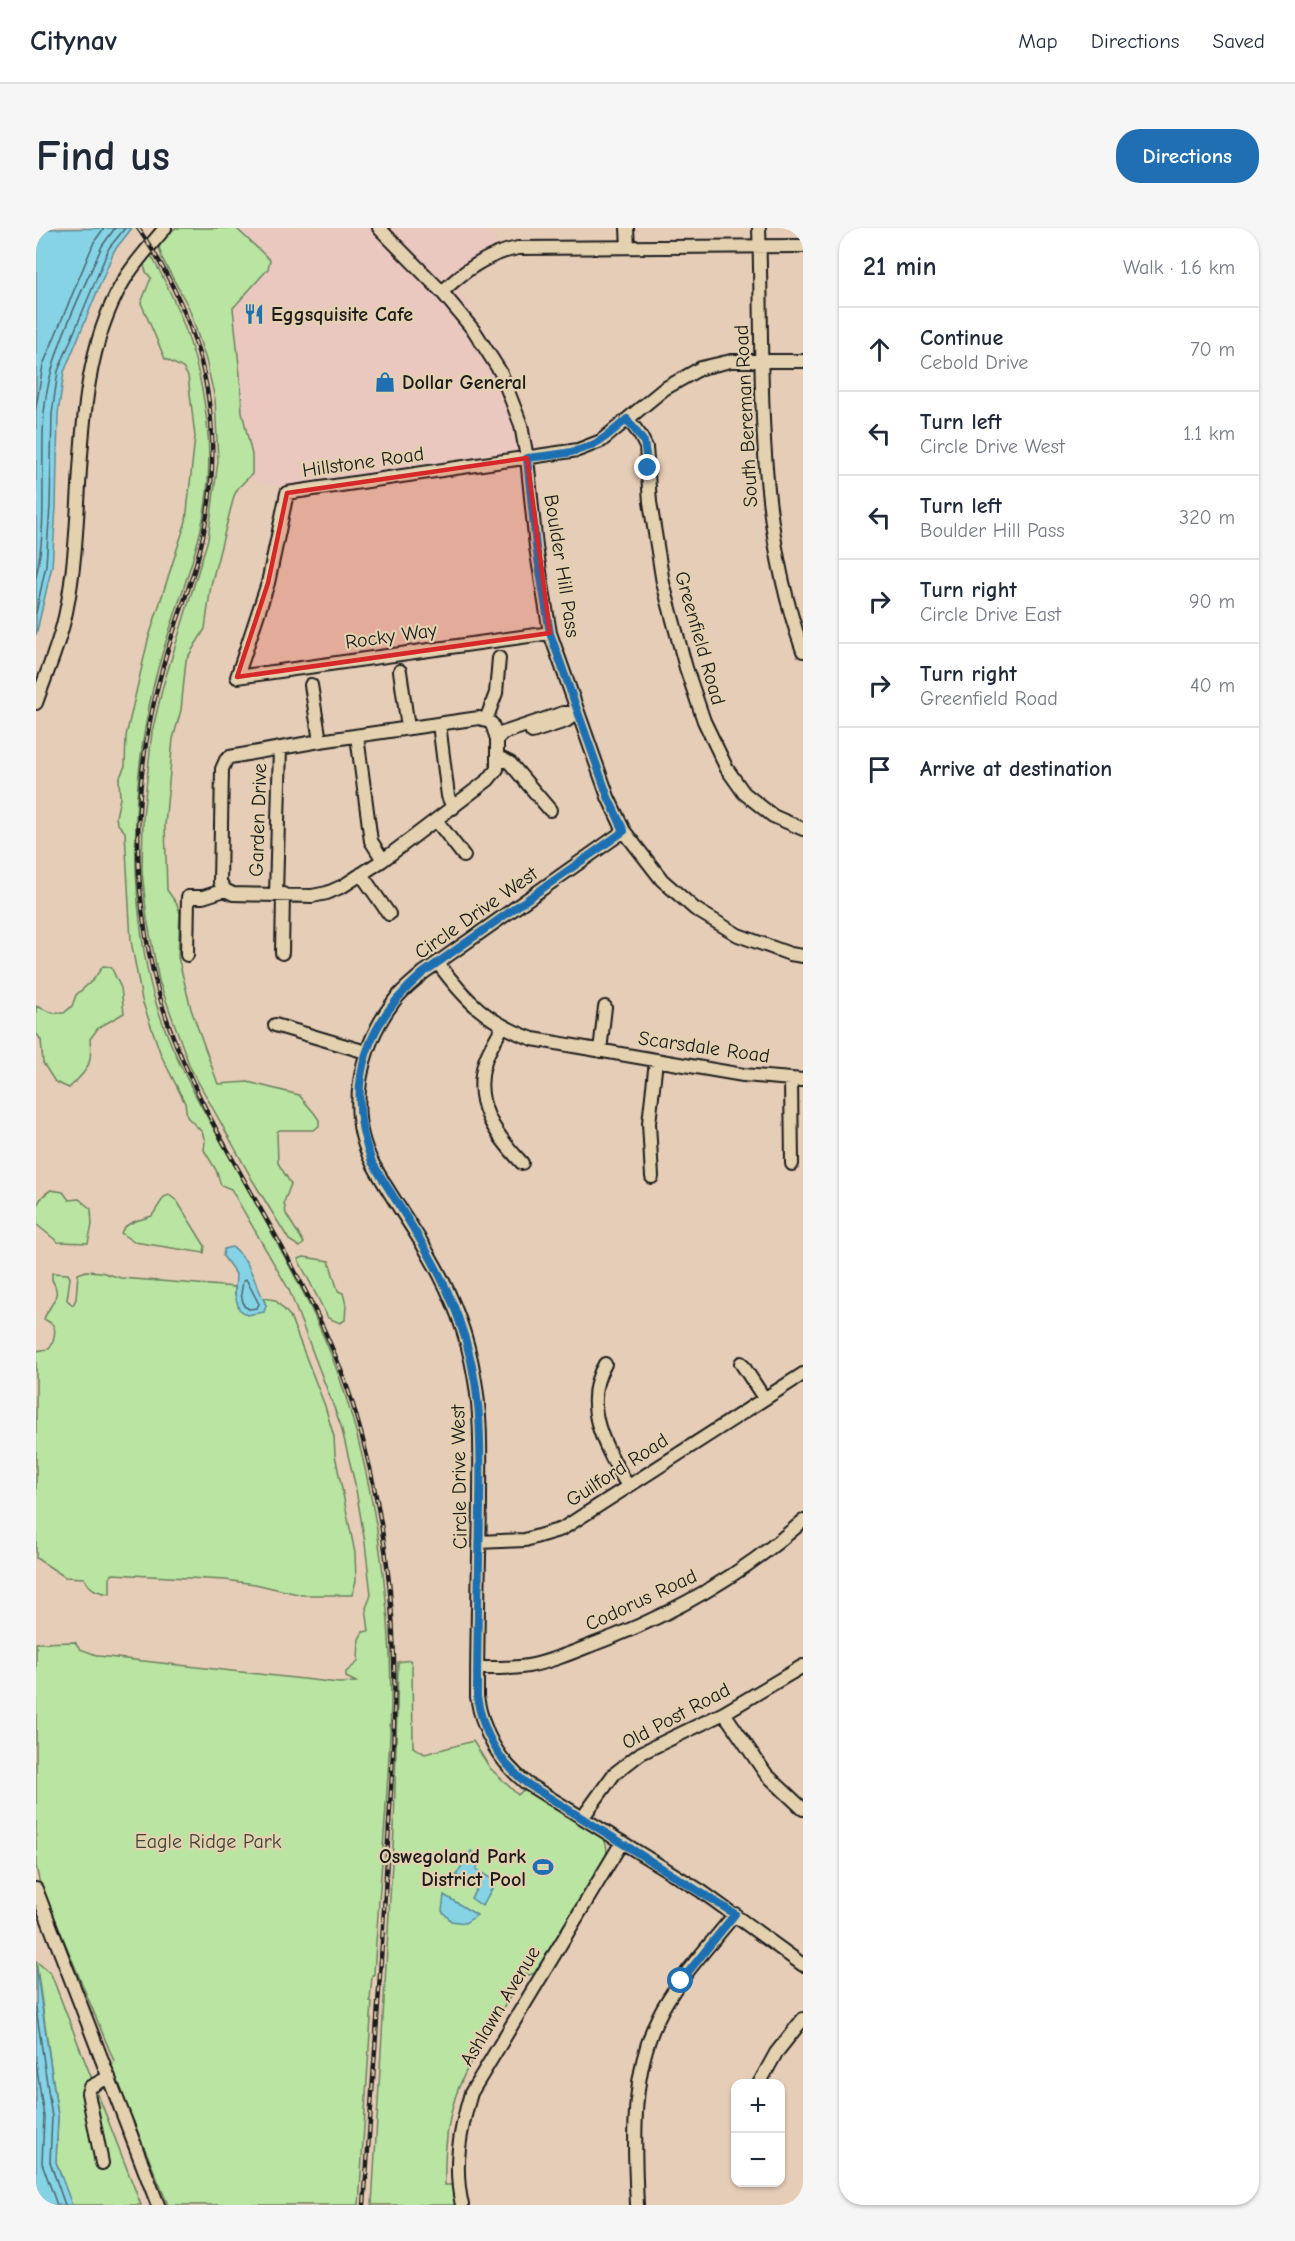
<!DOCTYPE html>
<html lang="en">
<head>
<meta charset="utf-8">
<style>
	:root { --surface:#fff; --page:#f6f6f7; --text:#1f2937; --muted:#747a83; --line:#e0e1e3; --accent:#1f6fb2 }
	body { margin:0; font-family:"Comic Neue",sans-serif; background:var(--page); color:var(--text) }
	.controls { position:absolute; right:18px; bottom:18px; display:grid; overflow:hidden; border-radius:12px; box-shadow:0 2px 4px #0004 }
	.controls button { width:54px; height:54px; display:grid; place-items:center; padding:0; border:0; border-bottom:2px solid var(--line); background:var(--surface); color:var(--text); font:30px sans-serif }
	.stop { position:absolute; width:18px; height:18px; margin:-14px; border:4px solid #1f6fb2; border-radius:50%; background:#fff }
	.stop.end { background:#1f6fb2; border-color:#fff; box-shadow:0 2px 6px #0008 }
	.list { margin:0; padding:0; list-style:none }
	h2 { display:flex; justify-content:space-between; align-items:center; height:78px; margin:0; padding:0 24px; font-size:26px }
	h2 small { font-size:20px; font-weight:400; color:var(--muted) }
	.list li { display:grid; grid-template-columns:39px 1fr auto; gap:18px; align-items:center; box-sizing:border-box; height:84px; padding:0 24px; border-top:2px solid var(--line) }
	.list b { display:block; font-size:22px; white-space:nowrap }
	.list p { margin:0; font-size:20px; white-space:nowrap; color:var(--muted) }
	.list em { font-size:20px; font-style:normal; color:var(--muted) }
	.icon { flex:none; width:33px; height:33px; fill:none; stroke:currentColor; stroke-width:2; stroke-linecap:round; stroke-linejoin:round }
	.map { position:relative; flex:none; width:767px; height:1977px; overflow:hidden; border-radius:24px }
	header { display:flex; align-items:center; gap:36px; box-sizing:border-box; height:84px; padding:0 30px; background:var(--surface); border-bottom:2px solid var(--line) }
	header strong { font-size:28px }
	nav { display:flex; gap:33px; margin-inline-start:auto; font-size:21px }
	.intro { display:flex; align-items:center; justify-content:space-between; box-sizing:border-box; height:144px; padding:0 36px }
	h1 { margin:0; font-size:42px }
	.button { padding:15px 27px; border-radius:24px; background:var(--accent); color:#fff; font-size:21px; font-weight:700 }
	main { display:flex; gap:36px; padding:0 36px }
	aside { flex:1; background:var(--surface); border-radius:24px; box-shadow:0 2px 4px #0004 }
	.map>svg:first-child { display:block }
	.built { fill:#eac8c0 }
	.green { fill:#b9e4a1; stroke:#6a805e; stroke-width:1.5 }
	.water { fill:#86d3e6; stroke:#5c8a95; stroke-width:1.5 }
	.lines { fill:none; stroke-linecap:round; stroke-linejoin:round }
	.shore { stroke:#46656d; stroke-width:1.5 }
	.minor-casing { stroke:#1c1c1c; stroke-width:16 }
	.minor { stroke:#e3d1af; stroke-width:12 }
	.rail-casing { stroke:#1c1c1c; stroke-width:4.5 }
	.rail { stroke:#e3d1af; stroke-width:2; stroke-dasharray:7; stroke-linecap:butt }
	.route { stroke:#1f6fb2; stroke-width:8 }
	.marked { fill:#d62828; fill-opacity:0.2; stroke:#d62828; stroke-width:4.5; stroke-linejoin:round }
	.labels { text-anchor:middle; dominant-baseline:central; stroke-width:4.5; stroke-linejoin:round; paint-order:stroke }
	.poi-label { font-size:20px; font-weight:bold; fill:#1c1c1c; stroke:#e3d1af; text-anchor:start }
	.street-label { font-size:20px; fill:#1c1c1c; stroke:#e3d1af }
	.park-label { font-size:20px; fill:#3b4437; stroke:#e3d1af }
</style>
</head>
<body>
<header>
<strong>Citynav</strong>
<nav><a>Map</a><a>Directions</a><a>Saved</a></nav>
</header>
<div class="intro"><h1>Find us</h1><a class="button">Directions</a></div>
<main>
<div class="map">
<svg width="767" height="1977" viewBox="0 0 767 1977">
	<rect width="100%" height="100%" fill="#e6cdb7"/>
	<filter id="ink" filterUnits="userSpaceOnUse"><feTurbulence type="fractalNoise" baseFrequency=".0167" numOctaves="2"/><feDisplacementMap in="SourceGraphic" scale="12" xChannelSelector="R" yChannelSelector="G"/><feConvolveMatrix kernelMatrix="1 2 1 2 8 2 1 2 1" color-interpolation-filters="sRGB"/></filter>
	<g filter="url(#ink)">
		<path class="built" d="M 195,0 L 455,0 L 464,34 L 440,46 L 422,63 L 468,130 L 504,222 L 249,260 L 206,250 L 190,74 Z"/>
		<path class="green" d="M 139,0 L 200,0 L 234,32 L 232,41 L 197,80 L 204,147 L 206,184 L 216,227 L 216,246 L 202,260 L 198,268 L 175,357 L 169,401 L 150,432 L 145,482 L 137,511 L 129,597 L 131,662 L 141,676 L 144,685 L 142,729 L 155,781 L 182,856 L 212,854 L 263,867 L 279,886 L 283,892 L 283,898 L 278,902 L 244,902 L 241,904 L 242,935 L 255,956 L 248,974 L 250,986 L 268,1015 L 264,1019 L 253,1012 L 217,953 L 154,839 L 123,753 L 111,691 L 106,643 L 107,589 L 116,504 L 127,458 L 172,311 L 182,233 L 179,171 L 170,132 L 153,80 L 126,30 L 123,19 L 125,14 Z
			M 112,27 L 116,29 C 163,112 187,210 164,305 C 151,358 129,407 117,460 C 101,530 96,602 102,674 C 105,706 109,741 119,772 C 140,841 179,902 214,965 C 246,1024 282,1086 304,1151 C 337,1248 355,1366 355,1469 C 354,1562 343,1655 338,1747 L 336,1747 L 334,1773 L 336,1774 L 323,1977 L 132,1977 L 75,1839 L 78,1833 L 3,1652 L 0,1638 L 0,1415 L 39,1414 L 44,1421 L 63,1428 L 303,1455 L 320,1454 L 310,1449 L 310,1444 L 322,1434 L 323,1411 L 327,1404 L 333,1403 L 330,1380 L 335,1367 L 329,1315 L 319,1256 L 305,1198 L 253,1062 L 195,961 L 185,957 L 180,942 L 168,922 L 169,913 L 166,904 L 151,889 L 149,875 L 125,827 L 106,772 L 95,713 L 89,604 L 81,595 L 80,589 L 84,570 L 83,551 L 89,538 L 90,508 L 112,412 L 150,293 L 159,209 L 152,148 L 147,140 L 129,131 L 105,75 L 115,50 L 110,44 L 107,34 Z
			M 67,738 L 75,739 L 85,760 L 88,785 L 62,800 L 54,811 C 57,837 51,843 33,860 L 19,854 L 7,835 L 5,812 L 0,805 L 0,778 L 17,785 L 28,785 L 36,778 L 40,767 L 57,752 Z
			M 15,962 L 27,964 L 33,972 L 43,971 L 55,981 L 56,997 L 52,1015 L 22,1014 L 1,997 C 0,979 0,971 15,962 Z
			M 133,967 L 141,973 L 169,1018 L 168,1025 L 98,1014 L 85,1005 C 90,993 105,992 116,988 L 128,969 Z
			M 268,1029 L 293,1033 L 302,1063 L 307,1065 L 310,1077 L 309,1092 L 304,1095 L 292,1090 L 262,1031 Z
			M 50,1043 L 65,1044 L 85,1050 L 199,1059 L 199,1067 L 230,1077 L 227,1070 L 239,1072 L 254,1088 L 289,1178 L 298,1209 L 299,1227 L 319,1325 L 320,1353 L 316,1367 L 266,1367 L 219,1356 L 189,1352 L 77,1346 L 74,1349 L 74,1366 C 61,1364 54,1362 48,1350 L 29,1349 L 0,1330 L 0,1123 L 13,1121 C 17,1116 21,1102 17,1097 C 14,1094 11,1093 8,1091 C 14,1075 27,1069 16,1052 L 16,1045 L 32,1046 L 34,1050 L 31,1072 L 37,1077 L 40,1071 L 42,1046 Z
			M 374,1432 L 376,1437 L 377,1519 L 389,1526 L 437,1513 L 454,1540 L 482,1567 L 488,1561 L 565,1607 C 571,1614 572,1620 570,1628 L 499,1745 L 493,1747 L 489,1745 C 466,1783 432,1829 419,1870 C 410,1899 408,1927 409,1957 L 416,1957 L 420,1977 L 336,1977 L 358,1601 L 362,1434 Z
			M 0,1733 L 15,1746 L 105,1977 L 36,1977 L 33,1973 L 20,1934 L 22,1888 Z"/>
		<path class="water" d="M 96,0 L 78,23 L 28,144 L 22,186 L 20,279 L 16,338 L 0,407 L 0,1 Z
			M 195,1019 L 200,1021 L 211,1035 L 230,1077 L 228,1084 L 211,1087 L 203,1081 L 199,1067 L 200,1046 L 187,1028 L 188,1021 Z
			M 435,1623 L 446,1630 L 440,1641 L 460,1654 L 446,1678 L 435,1670 L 441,1660 L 420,1647 Z
			M 408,1667 L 441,1687 L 429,1695 L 415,1693 L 406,1683 Z
			M 0,1739 L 22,1888 L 20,1934 L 36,1977 L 0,1977 Z"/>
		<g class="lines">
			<path class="shore" d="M 0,180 L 7,137 L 58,14 L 68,0
				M 0,349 C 12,296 4,240 8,185 C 13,126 43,71 66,18 L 79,0
				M 0,385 L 10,337 L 14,278 L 16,186 L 22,143 L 73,20 L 89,0
				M 210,1051 L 223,1076 L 221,1080 L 213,1081 L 208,1078 L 205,1066 L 207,1053 Z
				M 0,1780 L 16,1889 L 14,1934 L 29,1977
				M 0,1834 L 8,1889 L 6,1935 L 21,1977"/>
			<g class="minor-casing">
				<path id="minor" d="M 343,0 L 406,64 L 439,104 L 465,145 L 485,197 L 491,230 L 500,319 L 514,405 L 572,569 L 588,603 L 626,652 L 659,681 L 702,707 L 754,726 L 767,728
					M 591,0 L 592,19
					M 723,0 C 728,143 717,285 767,423
					M 406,64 C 429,42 451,26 482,20 L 767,18
					M 592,191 L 604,207 L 610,219 L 614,274 L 627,355 L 650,440 L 668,493 L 691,541 L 708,565 L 737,588 L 767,601
					M 514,405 L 201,449 L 232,355 L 251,265 L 542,222 L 565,213 L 628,161 L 665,140 L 695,133 L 767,133
					M 364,443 L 372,500
					M 275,457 L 284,513
					M 0,475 C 10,446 24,415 30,384 C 52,279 31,149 87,54 C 98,35 115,17 129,0
					M 443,490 L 450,492 L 456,496 L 461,511 L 461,541 L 452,552 L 347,632 L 307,658 L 291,665 L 276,668 L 197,666 L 189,662 L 184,654 L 186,541 L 190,532 L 194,529 L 284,513 Z
					M 450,492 L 460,465 L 463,430
					M 403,496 L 412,568 L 417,580
					M 496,504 L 530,493 L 541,485
					M 321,508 L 335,613 L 347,632
					M 461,511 L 467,505 L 527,485 L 541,485
					M 462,529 L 474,535 L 514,582
					M 400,592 L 428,628
					M 588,603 L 387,745 C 377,754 366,762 358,773 C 324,818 309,884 337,936 C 354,968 376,997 394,1029 C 415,1065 431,1106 438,1147 C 446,1189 444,1231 444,1274 C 443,1339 441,1404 441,1469 C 447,1505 462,1532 490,1555 L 665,1663 L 767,1737
					M 325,646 L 353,686
					M 240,666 L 244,520
					M 246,725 L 247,666
					M 151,727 L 152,669 L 167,669 L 189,662
					M 402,735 C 429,772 453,796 497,811 L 707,847 L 767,852
					M 239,797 L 330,824
					M 466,799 C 461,810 453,821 449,833 C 436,875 459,906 486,935
					M 564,823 L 569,779
					M 755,851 L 756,936
					M 616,949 L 613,895 L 620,833
					M 705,1135 L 728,1170
					M 569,1136 C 544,1177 570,1222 592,1258
					M 443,1314 L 489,1312 L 526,1301 L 767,1146
					M 441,1440 C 458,1440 475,1441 492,1438 C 513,1434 533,1426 553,1418 C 630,1390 705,1348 767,1293
					M 688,1485 L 730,1546 L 767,1581
					M 547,1589 L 578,1546 L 605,1525 L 688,1485 L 767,1438
					M 0,1661 L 122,1977
					M 723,1856 L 740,1825 L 767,1791
					M 66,1935 L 52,1865 L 54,1859 L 73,1849
					M 426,1977 C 417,1938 424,1902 435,1865 L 586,1614
					M 601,1977 C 598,1912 594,1839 627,1780 C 646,1746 674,1717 699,1686"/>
			</g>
			<use href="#minor" class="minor"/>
			<g class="rail-casing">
				<path id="rail" d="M 102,0 C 166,92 191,192 168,303 C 160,347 141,388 129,431 C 109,500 99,574 103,646 C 107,711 121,775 148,835 C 199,952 279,1054 317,1177 C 342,1259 356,1345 358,1431 C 360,1503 354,1575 350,1647 C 344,1757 336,1867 328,1977"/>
			</g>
			<use href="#rail" class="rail"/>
		</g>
	</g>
	<g class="lines" filter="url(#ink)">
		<path class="route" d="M 612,240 L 608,214 L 591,191 C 583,198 574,206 565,212 C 544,226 516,227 491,230 L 500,319 L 514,405 L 572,569 L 588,603 L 387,745 C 327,797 308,859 336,934 C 367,985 402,1034 422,1089 C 447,1156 445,1213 444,1282 C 443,1345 441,1407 441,1469 C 447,1505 462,1532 490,1555 L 699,1686 L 645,1753"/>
	</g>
	<path class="marked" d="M 491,230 L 514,405 L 201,449 L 232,355 L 251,265 Z"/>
	<defs>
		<g id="restaurant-bare" transform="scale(1.62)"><path d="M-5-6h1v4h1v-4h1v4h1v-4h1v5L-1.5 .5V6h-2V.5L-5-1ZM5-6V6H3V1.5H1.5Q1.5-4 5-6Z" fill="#1f6fb2" stroke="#e3d1af" stroke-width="2.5" paint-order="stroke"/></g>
		<g id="shop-bare" transform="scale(1.62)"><path d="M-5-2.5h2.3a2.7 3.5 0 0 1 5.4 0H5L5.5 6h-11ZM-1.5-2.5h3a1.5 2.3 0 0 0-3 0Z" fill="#1f6fb2" stroke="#e3d1af" stroke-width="2.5" paint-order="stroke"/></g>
		<g id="stadium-bare" transform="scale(1.62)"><path d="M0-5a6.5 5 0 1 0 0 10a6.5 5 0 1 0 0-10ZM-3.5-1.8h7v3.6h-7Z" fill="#1f6fb2" stroke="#e3d1af" stroke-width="2.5" paint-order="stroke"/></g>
	</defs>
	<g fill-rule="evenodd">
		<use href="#restaurant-bare" x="218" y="86"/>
		<use href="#shop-bare" x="349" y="154"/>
		<use href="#stadium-bare" x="507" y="1639"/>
	</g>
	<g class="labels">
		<g class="poi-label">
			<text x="235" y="86">Eggsquisite Cafe</text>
			<text x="366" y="154">Dollar General</text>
			<text x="490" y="1628" text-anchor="end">Oswegoland Park<tspan x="490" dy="23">District Pool</tspan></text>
		</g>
		<g class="street-label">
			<text transform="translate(710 188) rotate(-93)">South Bereman Road</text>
			<text transform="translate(327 234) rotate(-8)">Hillstone Road</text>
			<text transform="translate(526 338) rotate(81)">Boulder Hill Pass</text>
			<text transform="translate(355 408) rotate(-8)">Rocky Way</text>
			<text transform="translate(664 410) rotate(74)">Greenfield Road</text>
			<text transform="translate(222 592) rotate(-88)">Garden Drive</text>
			<text transform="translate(440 685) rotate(-35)">Circle Drive West</text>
			<text transform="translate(668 819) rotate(8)">Scarsdale Road</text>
			<text transform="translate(581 1242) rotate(-33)">Guilford Road</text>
			<text transform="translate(423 1249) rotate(-91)">Circle Drive West</text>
			<text transform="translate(605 1372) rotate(-25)">Codorus Road</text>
			<text transform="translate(640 1488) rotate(-28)">Old Post Road</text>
			<text transform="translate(464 1778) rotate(-59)">Ashlawn Avenue</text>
		</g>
		<g class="park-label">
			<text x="172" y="1613">Eagle Ridge Park</text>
		</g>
	</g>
</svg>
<div class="controls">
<button>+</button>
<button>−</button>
</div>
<div class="stop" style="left:645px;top:1753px"></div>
<div class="stop end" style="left:612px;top:240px"></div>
</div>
<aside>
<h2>21 min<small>Walk · 1.6 km</small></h2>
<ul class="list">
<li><svg class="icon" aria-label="ahead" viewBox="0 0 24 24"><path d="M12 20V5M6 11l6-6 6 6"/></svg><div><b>Continue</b><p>Cebold Drive</p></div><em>70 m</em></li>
<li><svg class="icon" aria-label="left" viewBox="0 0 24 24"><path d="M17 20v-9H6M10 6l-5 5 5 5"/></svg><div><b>Turn left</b><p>Circle Drive West</p></div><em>1.1 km</em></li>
<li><svg class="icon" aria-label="left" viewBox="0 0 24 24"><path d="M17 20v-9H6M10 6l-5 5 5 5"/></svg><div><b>Turn left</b><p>Boulder Hill Pass</p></div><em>320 m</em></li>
<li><svg class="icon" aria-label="right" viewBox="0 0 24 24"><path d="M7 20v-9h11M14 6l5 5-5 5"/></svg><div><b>Turn right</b><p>Circle Drive East</p></div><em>90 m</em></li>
<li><svg class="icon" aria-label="right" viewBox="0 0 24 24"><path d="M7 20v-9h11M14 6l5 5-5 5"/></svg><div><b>Turn right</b><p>Greenfield Road</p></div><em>40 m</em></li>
<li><svg class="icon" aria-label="arrive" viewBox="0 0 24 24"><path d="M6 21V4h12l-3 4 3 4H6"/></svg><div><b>Arrive at destination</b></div></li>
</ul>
</aside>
</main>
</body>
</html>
